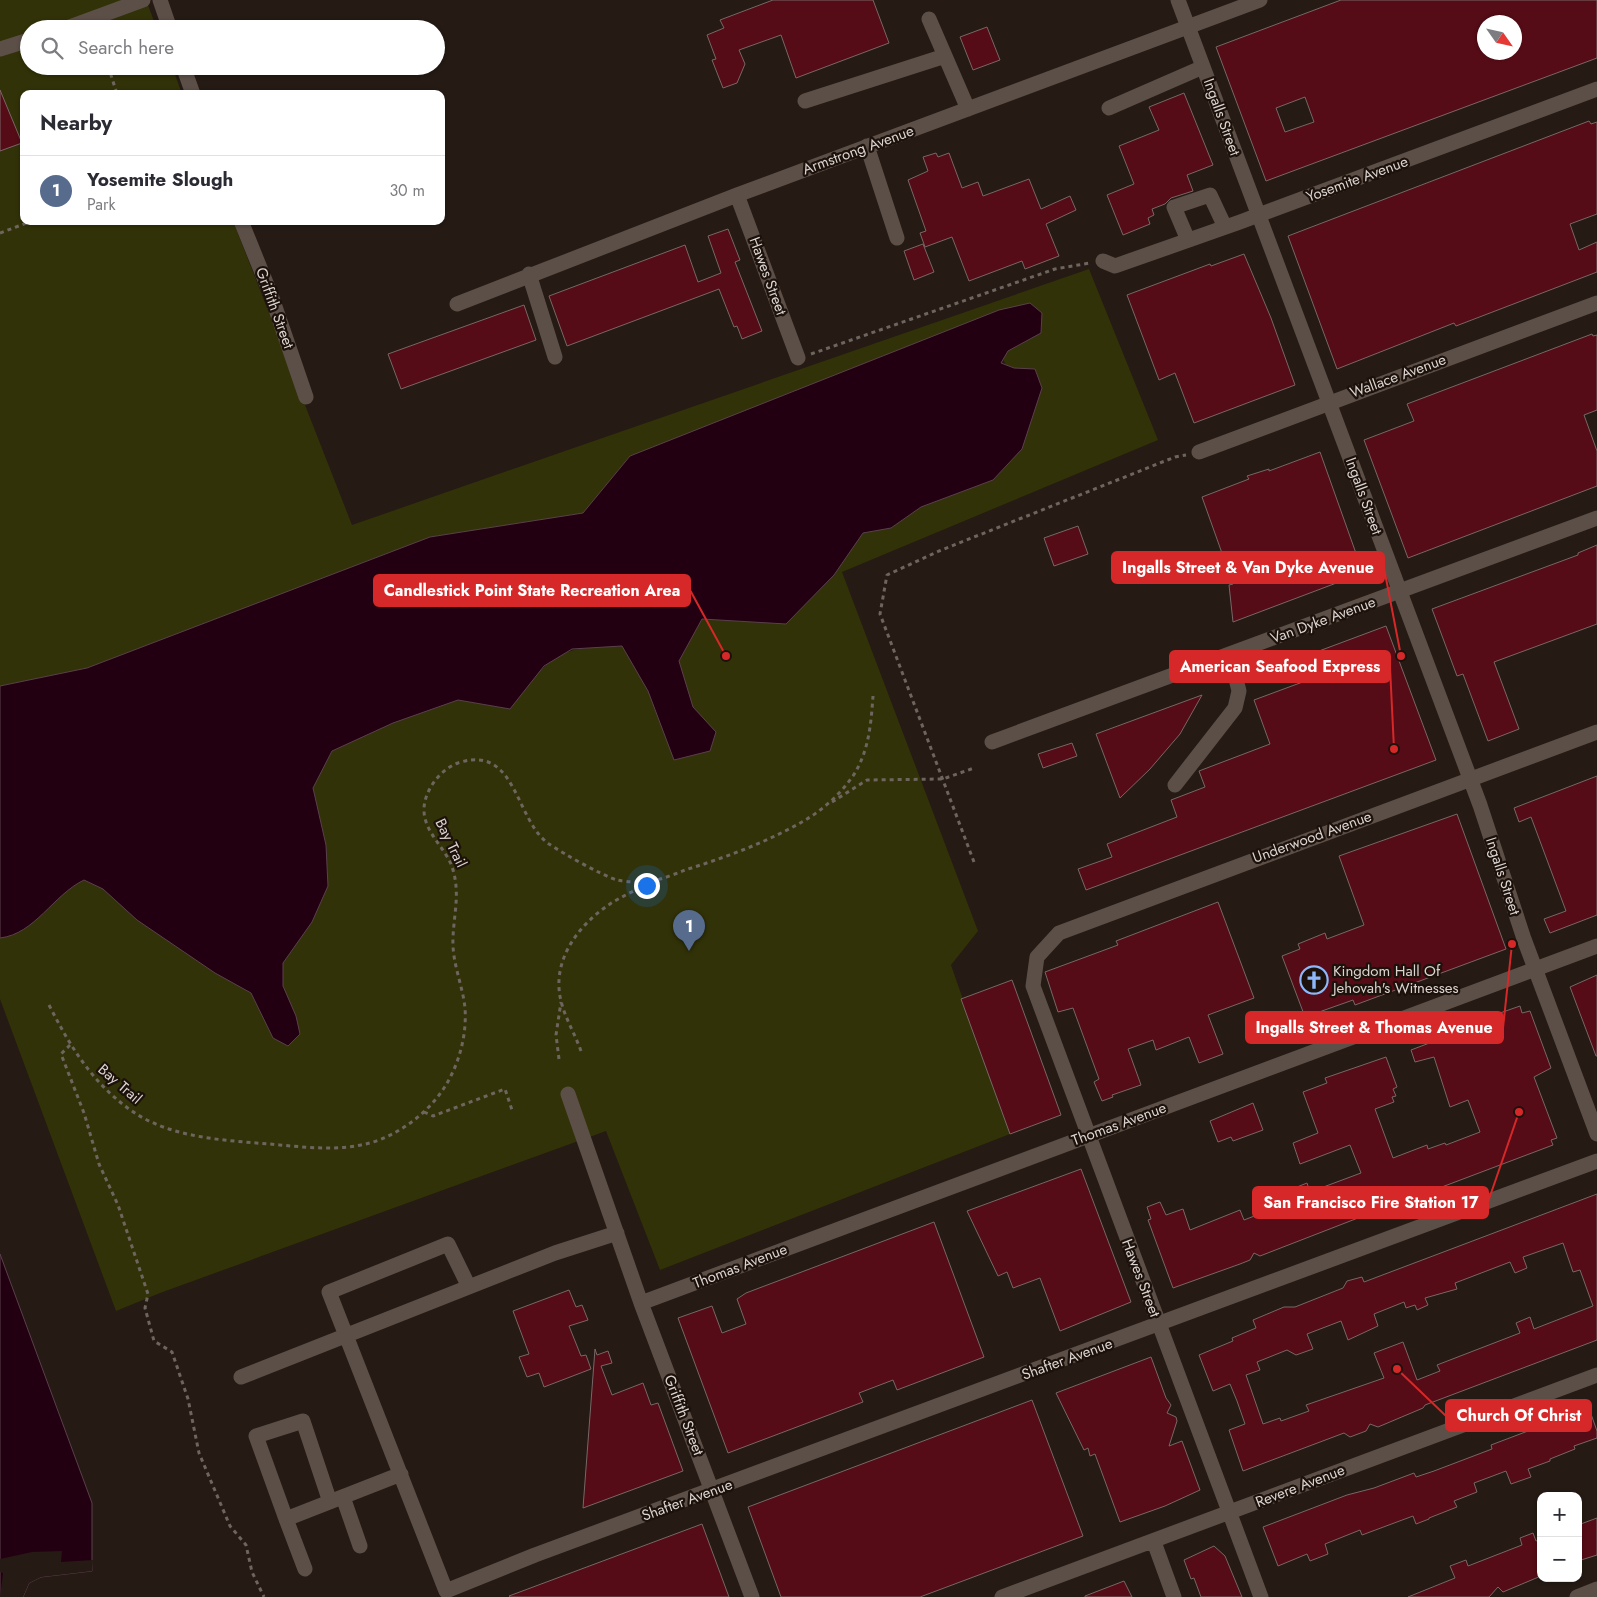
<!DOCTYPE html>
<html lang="en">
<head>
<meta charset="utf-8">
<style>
	:root { --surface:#fff; --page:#f2f2f3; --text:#2b2b33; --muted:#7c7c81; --line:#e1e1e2; --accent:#576b8d }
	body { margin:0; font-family:Jost,sans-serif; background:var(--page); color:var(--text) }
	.controls { position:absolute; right:15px; bottom:15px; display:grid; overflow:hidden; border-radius:10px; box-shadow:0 1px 4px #0004 }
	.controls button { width:45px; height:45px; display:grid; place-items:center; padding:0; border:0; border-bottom:1px solid var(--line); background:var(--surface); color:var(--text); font:25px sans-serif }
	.compass { position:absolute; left:1477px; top:15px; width:45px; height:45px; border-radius:50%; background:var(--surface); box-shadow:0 1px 4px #0004; rotate:124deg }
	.you { position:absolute; left:646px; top:885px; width:18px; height:18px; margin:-12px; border:4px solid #fff; border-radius:50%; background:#1a73e8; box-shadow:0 0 0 8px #1a73e833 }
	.badge { display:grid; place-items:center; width:32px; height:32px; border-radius:50%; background:var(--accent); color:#fff; font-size:16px; font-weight:700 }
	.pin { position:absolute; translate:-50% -41px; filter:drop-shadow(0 1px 2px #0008) }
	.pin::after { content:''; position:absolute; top:26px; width:18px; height:15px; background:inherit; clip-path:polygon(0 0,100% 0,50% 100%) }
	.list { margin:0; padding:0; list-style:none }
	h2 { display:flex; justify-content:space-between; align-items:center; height:65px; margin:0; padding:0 20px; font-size:21px }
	h2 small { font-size:16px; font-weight:400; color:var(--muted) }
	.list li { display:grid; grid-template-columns:32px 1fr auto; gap:15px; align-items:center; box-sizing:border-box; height:70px; padding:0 20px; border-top:1px solid var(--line) }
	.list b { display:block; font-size:19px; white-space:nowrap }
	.list p { margin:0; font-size:16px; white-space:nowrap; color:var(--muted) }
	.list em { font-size:16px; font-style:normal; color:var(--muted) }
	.icon { flex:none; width:28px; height:28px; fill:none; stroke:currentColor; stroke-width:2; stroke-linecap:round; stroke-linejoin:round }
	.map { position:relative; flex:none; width:1597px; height:1597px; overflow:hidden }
	.search { position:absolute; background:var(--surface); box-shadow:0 1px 4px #0004; left:20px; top:20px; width:425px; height:55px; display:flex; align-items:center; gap:12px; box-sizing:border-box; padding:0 18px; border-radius:28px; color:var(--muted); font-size:19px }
	.panel { position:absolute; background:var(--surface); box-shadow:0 1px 4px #0004; left:20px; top:90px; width:425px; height:135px; border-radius:10px }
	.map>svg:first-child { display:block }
	.green { fill:#313208 }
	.water { fill:#220012; stroke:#5a404b }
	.pier { fill:#251a14 }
	.building { fill:#550c16; stroke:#786767; fill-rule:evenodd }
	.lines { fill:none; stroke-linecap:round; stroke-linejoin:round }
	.path { stroke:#6e655f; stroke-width:3; stroke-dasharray:4 4; stroke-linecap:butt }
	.minor { stroke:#5c4f48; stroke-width:15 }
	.labels { text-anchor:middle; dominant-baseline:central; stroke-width:4.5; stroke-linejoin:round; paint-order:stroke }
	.street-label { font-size:15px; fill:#dcd4d0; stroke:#1c110b }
	.poi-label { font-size:15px; fill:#dcd4d0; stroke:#1c110b; text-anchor:start }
	.leader { fill:none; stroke:#d62828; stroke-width:2 }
	.callout-dot { fill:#d62828; stroke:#1c110b; stroke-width:2 }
	.callout { fill:#d62828; stroke:#d62828; stroke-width:2 }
	.callout-label { font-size:16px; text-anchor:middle; font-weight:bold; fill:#fff }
</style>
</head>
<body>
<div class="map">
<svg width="1597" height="1597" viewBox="0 0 1597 1597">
	<rect width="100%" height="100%" fill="#251a14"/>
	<path class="green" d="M 0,0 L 146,0 L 157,29 L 29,29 L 29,66 L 172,66 L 182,94 L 24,94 L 24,221 L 233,221 L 352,525 L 1089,269 L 1158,440 L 842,572 L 978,931 L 951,965 L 1010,1134 L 660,1270 L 606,1131 L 160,1293 L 116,1311 L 0,999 L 0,910 L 453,687 L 510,709 C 533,680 548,650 588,648 L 1012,377 L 987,327 L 630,456 L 583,513 L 430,537 L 87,668 L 0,686 Z"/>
	<path class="water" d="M 1030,303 L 1042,313 L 1041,333 L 1008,351 L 1001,363 L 1014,368 L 1035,369 L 1042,388 L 1022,449 L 993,480 L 921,507 L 891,528 L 863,533 L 834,575 L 786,624 L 702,619 L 679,661 L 693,707 L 716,732 L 710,751 L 674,760 L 648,691 L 622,646 L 572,649 L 544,666 L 510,709 L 458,700 L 393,723 L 332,751 L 313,788 L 326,845 L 328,886 L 312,922 L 283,963 L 283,986 L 296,1016 L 300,1034 L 288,1046 L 273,1038 L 251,993 L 215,973 L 137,920 L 103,889 L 84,880 C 53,895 35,934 0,938 L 0,686 L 87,668 L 430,537 L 583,513 L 630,456 L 999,310 Z
		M 0,1254 L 92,1503 L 92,1571 L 41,1577 L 29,1583 L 23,1597 L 0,1597 Z"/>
	<path class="pier" d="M 62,1551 L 61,1562 L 93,1560 L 92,1571 L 41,1577 L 29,1583 L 23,1597 L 0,1597 L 3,1573 L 0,1572 L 0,1559 L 32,1552 Z"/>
	<path class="building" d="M 773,0 L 873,0 L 889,43 L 796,78 L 781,35 L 739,50 L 745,64 L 737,83 L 723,88 L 712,60 L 716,59 L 707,35 L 724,28 L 720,20 Z
		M 1341,0 L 1597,0 L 1597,58 L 1266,181 L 1216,47 ZM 1484,22 L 1514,22 L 1514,52 L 1484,52 ZM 1305,97 L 1314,122 L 1285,132 L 1276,108 Z
		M 987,27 L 1000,60 L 973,70 L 960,37 Z
		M 0,90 L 22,143 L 0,151 Z
		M 1184,93 L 1213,165 L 1187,175 L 1193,191 L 1171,198 L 1165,204 L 1152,209 L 1154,215 L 1148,218 L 1150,224 L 1123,235 L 1107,195 L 1134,184 L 1119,146 L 1159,130 L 1149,107 Z
		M 1589,121 L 1591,124 L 1597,122 L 1597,214 L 1570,224 L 1579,250 L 1597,242 L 1597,272 L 1456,326 L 1454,323 L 1337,369 L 1288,236 Z
		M 936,153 L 938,157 L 949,153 L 962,188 L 978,182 L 983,196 L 1029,179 L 1041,209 L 1070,196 L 1076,210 L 1046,224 L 1059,256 L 1025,269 L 1022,261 L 969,281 L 952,237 L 925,247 L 920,233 L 926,231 L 908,180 L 928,171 L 923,157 Z
		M 728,229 L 740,260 L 735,262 L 762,331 L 742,339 L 737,326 L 734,327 L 719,289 L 567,346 L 549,296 L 685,245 L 698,282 L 721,273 L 708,236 Z
		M 923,244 L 934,272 L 914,280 L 904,251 Z
		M 1244,254 L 1271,318 L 1295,385 L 1194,423 L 1175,373 L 1159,380 L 1127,295 L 1210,264 L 1211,266 Z
		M 524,305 L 536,340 L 401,389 L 388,354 Z
		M 1592,334 L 1593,336 L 1597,335 L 1597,410 L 1584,415 L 1597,451 L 1597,486 L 1408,558 L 1364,440 L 1414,421 L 1407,404 Z
		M 1320,452 L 1363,573 L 1233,622 L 1229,585 L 1233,584 L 1202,497 L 1249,479 L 1247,476 L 1269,469 L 1269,471 Z
		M 1078,526 L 1088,554 L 1054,566 L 1044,538 Z
		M 1597,545 L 1597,624 L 1494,662 L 1519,729 L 1488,741 L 1463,674 L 1457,676 L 1432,609 L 1578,555 L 1578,553 Z
		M 1386,626 L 1436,760 L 1086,890 L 1078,869 L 1112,857 L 1107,844 L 1177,817 L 1171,800 L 1205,787 L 1199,771 L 1270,744 L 1254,700 L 1327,673 L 1319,651 Z
		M 1202,695 L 1180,734 L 1150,769 L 1120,798 L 1096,734 Z
		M 1072,743 L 1077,756 L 1043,768 L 1038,754 Z
		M 1597,776 L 1597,915 L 1550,933 L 1544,919 L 1566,911 L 1531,817 L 1519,822 L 1514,808 Z
		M 1457,814 L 1506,949 L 1355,1005 L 1353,1000 L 1305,1017 L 1282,956 L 1300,949 L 1298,944 L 1325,933 L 1327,939 L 1364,925 L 1339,856 Z
		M 1218,902 L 1254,998 L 1208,1015 L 1223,1054 L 1199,1063 L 1189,1037 L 1156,1050 L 1153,1040 L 1128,1049 L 1141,1085 L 1112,1095 L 1113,1097 L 1102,1101 L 1094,1082 L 1099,1079 L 1073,1008 L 1058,1012 L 1045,972 L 1118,945 L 1116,941 Z
		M 1597,975 L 1597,1056 L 1596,1056 L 1570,987 Z
		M 1012,980 L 1061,1115 L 1010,1134 L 961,999 Z
		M 1520,1006 L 1522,1013 L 1530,1011 L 1551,1068 L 1534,1077 L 1557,1138 L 1551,1140 L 1553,1145 L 1381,1210 L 1379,1206 L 1357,1214 L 1358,1218 L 1260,1256 L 1254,1253 L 1250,1260 L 1240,1264 L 1173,1288 L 1148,1220 L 1151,1219 L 1147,1207 L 1160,1202 L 1166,1215 L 1183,1209 L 1190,1230 L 1240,1210 L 1244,1220 L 1296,1200 L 1292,1189 L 1307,1183 L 1310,1192 L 1361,1173 L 1350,1145 L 1300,1164 L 1293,1143 L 1318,1133 L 1303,1092 L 1327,1083 L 1325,1078 L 1386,1057 L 1397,1087 L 1393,1089 L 1396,1096 L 1392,1097 L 1394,1102 L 1375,1109 L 1393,1158 L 1427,1145 L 1428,1149 L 1445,1143 L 1446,1145 L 1480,1132 L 1468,1100 L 1450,1107 L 1434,1057 L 1415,1062 L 1411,1050 L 1461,1031 L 1459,1027 L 1467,1021 L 1477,1021 Z
		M 1253,1103 L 1263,1130 L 1233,1141 L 1231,1137 L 1218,1142 L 1210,1121 Z
		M 1081,1169 L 1131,1302 L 1060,1331 L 1040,1278 L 1013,1288 L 1007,1272 L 998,1276 L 967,1211 Z
		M 1597,1194 L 1597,1340 L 1425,1405 L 1423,1408 L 1378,1427 L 1370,1424 L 1366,1431 L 1350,1437 L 1344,1433 L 1243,1471 L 1229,1430 L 1245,1424 L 1237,1401 L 1230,1384 L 1213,1391 L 1199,1355 L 1233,1341 L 1232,1338 L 1256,1328 L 1253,1320 L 1284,1307 L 1295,1307 L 1343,1288 L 1347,1281 L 1362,1277 L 1364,1282 ZM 1563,1243 L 1573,1272 L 1580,1270 L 1593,1306 L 1534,1329 L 1530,1317 L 1516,1323 L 1520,1333 L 1437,1365 L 1440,1371 L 1417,1380 L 1403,1342 L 1374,1353 L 1384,1378 L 1306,1405 L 1309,1411 L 1281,1421 L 1280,1418 L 1263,1424 L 1246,1375 L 1260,1370 L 1257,1362 L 1287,1350 L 1296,1355 L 1313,1349 L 1307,1334 L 1341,1321 L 1348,1340 L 1378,1326 L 1374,1314 L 1404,1302 L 1406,1308 L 1415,1305 L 1417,1310 L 1428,1305 L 1425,1298 L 1457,1289 L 1455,1283 L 1510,1262 L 1515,1273 L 1527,1268 L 1523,1257 Z
		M 934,1222 L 984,1357 L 897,1390 L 893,1380 L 859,1393 L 863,1402 L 728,1453 L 678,1318 L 712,1306 L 722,1333 L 746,1324 L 737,1299 L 746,1293 Z
		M 569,1290 L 576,1307 L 582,1305 L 588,1320 L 569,1326 L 581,1356 L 586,1355 L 591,1369 L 544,1387 L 539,1373 L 527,1377 L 519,1357 L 529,1354 L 513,1311 Z
		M 595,1349 L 597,1355 L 608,1351 L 612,1363 L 601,1366 L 612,1395 L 643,1383 L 651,1405 L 658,1403 L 683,1471 L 583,1508 Z
		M 1151,1357 L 1166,1398 L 1171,1405 L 1167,1413 L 1176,1417 L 1177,1421 L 1169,1446 L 1182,1441 L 1200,1490 L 1165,1506 L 1120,1522 L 1095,1454 L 1090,1456 L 1088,1448 L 1084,1450 L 1056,1393 Z
		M 1032,1400 L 1083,1536 L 920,1597 L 781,1597 L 748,1507 Z
		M 1573,1414 L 1574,1417 L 1591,1414 L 1597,1431 L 1597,1438 L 1574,1446 L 1575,1449 L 1550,1459 L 1550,1461 L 1528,1469 L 1531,1477 L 1511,1484 L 1506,1471 L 1474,1483 L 1477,1492 L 1454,1501 L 1457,1507 L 1429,1518 L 1429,1519 L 1416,1524 L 1413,1516 L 1362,1535 L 1360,1530 L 1325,1544 L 1328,1554 L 1310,1561 L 1307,1554 L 1278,1566 L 1263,1527 L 1347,1495 L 1374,1488 L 1414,1473 L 1416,1477 L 1434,1471 L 1492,1449 L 1491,1445 Z
		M 1597,1518 L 1597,1555 L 1578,1561 L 1578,1525 Z
		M 702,1524 L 729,1597 L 510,1597 L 509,1596 Z
		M 1533,1533 L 1536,1541 L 1541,1539 L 1541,1576 L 1503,1592 L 1498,1587 L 1489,1597 L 1408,1597 L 1455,1578 L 1450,1566 L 1466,1560 L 1468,1566 L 1522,1545 L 1520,1538 Z
		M 1214,1546 L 1225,1556 L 1242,1597 L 1201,1597 L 1194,1578 L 1191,1579 L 1184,1560 Z
		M 1124,1581 L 1132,1597 L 1085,1597 L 1085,1596 Z"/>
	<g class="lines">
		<path class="path" d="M 111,66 L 110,72 L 117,94
			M 0,233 L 32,221
			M 811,354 L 1055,269 L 1090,263
			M 832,802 L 867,780 L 943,779 L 974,768
			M 974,862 L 880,614 L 887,575 L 939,551 L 1175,457 L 1186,455
			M 49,1005 C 70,1046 91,1081 129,1109 C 169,1138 221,1140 269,1144 C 306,1147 343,1153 379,1140 C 405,1130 429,1111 444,1088 C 459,1065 467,1035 465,1008 C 463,988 454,967 453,946 C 452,920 461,897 453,870 C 447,848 423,833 424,808 C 425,789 442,767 461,762 C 517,746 515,820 549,844 C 564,854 601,875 617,880 C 627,882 643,883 652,881 C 663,879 675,874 685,870 C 727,857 770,841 807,819 C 825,808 841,793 853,776 C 869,751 871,724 873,696
			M 70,1045 L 61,1054 L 84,1113 L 99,1164 L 118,1205 L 148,1294 L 145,1308 L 154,1341 L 172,1352 L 188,1399 L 199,1453 L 230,1526 L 246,1545 L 252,1572 L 264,1597
			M 581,1051 C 575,1034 565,1018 561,1001 C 551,961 578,925 610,904 C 622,896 637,890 650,882
			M 559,1059 L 556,1035 L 561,1002
			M 424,1112 L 433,1116 L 505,1089 L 513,1113"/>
		<path class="minor" d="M 160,0 L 170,29
			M 1178,0 L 1480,805 L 1524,939 L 1597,1134
			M 929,19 L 968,109
			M 64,29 L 143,0
			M 0,49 L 29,40
			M 183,66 L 193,94
			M 805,101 L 945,56
			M 1109,108 L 1203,67
			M 867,146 L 897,238
			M 737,195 L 798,358
			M 241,221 L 271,295 L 306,397
			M 1188,240 L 1174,207 L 1210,195 L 1225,227
			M 1103,261 L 1115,266 L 1240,222 L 1597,89
			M 529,274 L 555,357
			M 457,304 L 737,195 L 1260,0
			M 1199,452 L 1597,303
			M 992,742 L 1597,518
			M 1175,785 L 1235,708 L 1239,691 L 1230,655
			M 568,1094 L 641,1303 L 752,1597
			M 469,1287 L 448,1244 L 329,1292 L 446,1591 L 535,1555 L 1597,1161
			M 641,1303 L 1597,946
			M 241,1377 L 555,1253 L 617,1233
			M 343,1497 L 360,1546
			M 330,1502 L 303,1421 L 256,1436 L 286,1519 L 401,1474
			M 286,1519 L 305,1569
			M 1154,1542 L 1174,1597
			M 1002,1597 L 1597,1375
			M 1261,1597 L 1033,986 L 1037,957 L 1059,933 L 1597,732
			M 1577,1597 L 1597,1589"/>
	</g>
	<defs>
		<g id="church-ring" transform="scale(1.4375)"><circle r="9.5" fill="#1c110b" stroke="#8db9fc" stroke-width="1.5"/><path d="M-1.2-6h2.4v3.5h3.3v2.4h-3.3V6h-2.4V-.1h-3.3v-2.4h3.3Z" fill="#8db9fc"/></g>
	</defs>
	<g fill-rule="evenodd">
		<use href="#church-ring" x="1314" y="980"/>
	</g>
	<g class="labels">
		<g class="street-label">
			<text transform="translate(1222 117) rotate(70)">Ingalls Street</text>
			<text transform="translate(858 150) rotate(-20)">Armstrong Avenue</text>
			<text transform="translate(1357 179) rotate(-20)">Yosemite Avenue</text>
			<text transform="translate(768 276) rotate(70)">Hawes Street</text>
			<text transform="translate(275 308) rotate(70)">Griffith Street</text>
			<text transform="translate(1398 376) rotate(-20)">Wallace Avenue</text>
			<text transform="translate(1364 496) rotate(70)">Ingalls Street</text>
			<text transform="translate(1323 620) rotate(-20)">Van Dyke Avenue</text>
			<text transform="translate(1312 837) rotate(-20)">Underwood Avenue</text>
			<text transform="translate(451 843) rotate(64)">Bay Trail</text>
			<text transform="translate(1503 876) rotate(72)">Ingalls Street</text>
			<text transform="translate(120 1084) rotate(41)">Bay Trail</text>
			<text transform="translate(1119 1124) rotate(-20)">Thomas Avenue</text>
			<text transform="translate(740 1266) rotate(-21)">Thomas Avenue</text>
			<text transform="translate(1141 1278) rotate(69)">Hawes Street</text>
			<text transform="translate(1067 1359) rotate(-20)">Shafter Avenue</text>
			<text transform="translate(684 1415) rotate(69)">Griffith Street</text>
			<text transform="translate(1300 1486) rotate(-21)">Revere Avenue</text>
			<text transform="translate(687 1500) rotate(-20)">Shafter Avenue</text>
		</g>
		<g class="poi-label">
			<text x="1333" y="971">Kingdom Hall Of<tspan x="1333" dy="17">Jehovah's Witnesses</tspan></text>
		</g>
	</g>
	<path class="leader" d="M1401 656L1384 568M726 656L690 590M1394 749L1390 667M1512 944L1503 1028M1519 1112L1488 1202M1397 1369L1446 1416"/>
	<g class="callout-dot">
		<circle cx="1401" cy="656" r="5"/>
		<circle cx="726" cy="656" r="5"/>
		<circle cx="1394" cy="749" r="5"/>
		<circle cx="1512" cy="944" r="5"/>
		<circle cx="1519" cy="1112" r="5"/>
		<circle cx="1397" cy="1369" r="5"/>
	</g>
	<g class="callout">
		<rect x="1112" y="552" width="272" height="31" rx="5"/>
		<rect x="374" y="575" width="316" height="31" rx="5"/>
		<rect x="1170" y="651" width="220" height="31" rx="5"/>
		<rect x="1246" y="1012" width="257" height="31" rx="5"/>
		<rect x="1253" y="1187" width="235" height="31" rx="5"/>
		<rect x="1446" y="1400" width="145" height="31" rx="5"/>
	</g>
	<g class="callout-label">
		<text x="1248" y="573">Ingalls Street &amp; Van Dyke Avenue</text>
		<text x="532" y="596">Candlestick Point State Recreation Area</text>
		<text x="1280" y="672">American Seafood Express</text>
		<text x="1374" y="1033">Ingalls Street &amp; Thomas Avenue</text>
		<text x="1371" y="1208">San Francisco Fire Station 17</text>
		<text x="1519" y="1421">Church Of Christ</text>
	</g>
</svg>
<div class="controls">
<button>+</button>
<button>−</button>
</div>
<svg class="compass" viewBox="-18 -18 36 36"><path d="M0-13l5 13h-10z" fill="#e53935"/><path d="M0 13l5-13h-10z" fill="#7c7c81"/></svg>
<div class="you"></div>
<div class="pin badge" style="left:689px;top:951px">1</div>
<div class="search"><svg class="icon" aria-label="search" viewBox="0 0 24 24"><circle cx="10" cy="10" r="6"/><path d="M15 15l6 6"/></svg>Search here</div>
<section class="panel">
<h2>Nearby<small></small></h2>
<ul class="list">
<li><span class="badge">1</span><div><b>Yosemite Slough</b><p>Park</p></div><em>30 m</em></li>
</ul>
</section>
</div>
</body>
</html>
